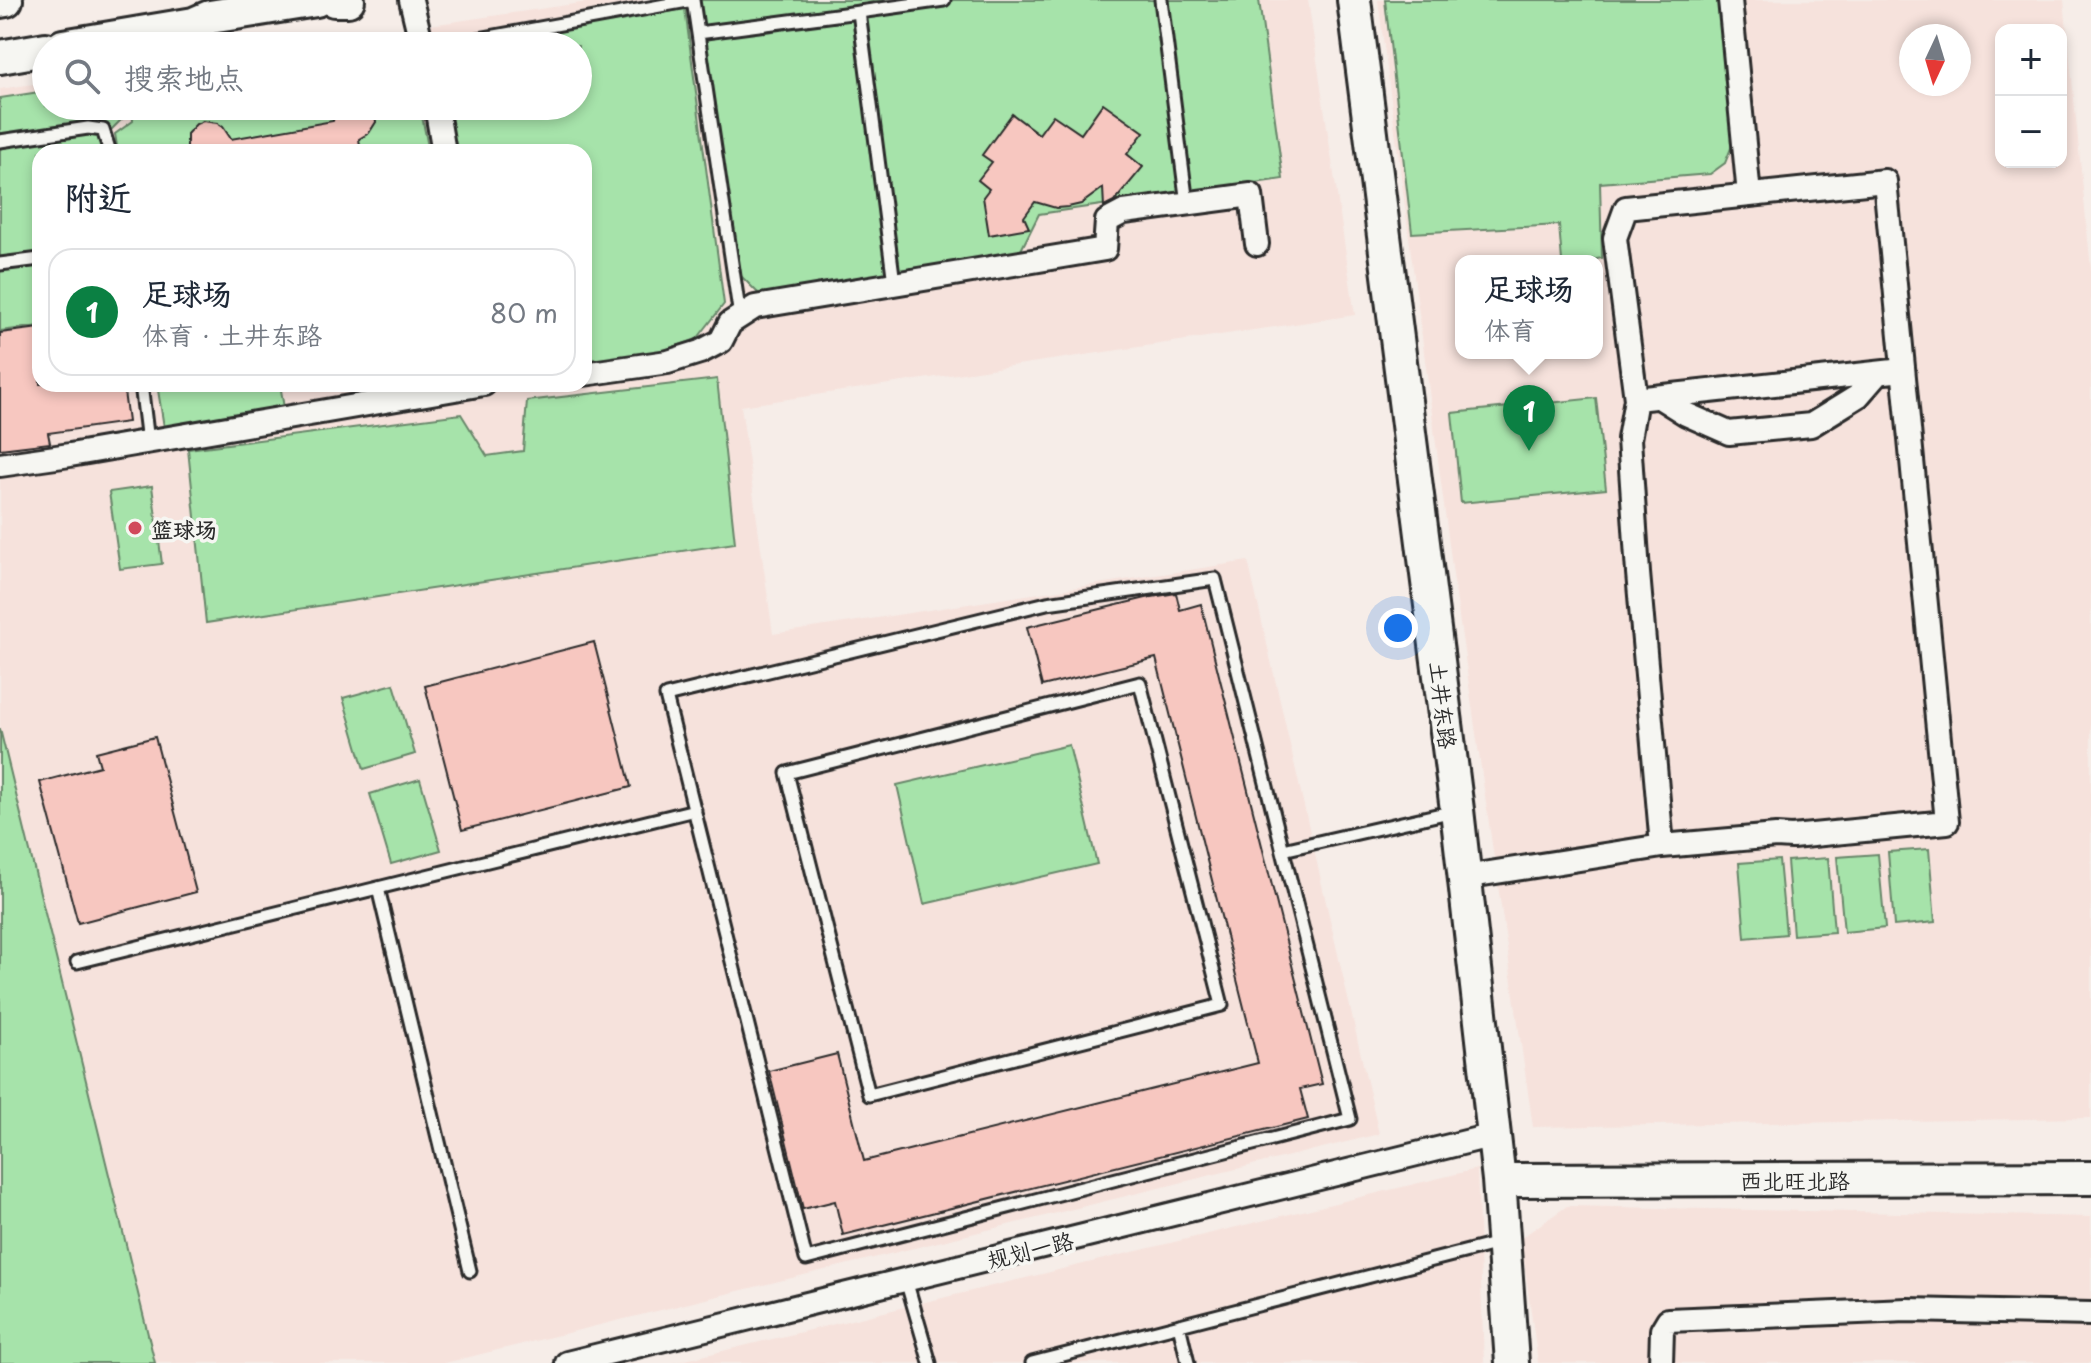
<!DOCTYPE html>
<html lang="zh">
<head>
<meta charset="utf-8">
<style>
	:root { --surface:#fff; --page:#f2f2f3; --text:#1f2937; --muted:#747a83; --line:#e0e1e3; --accent:#0b8043 }
	body { margin:0; font-family:"Playpen Sans","LXGW WenKai TC",sans-serif; background:var(--page); color:var(--text) }
	.controls { position:absolute; right:24px; top:24px; display:grid; overflow:hidden; border-radius:16px; box-shadow:0 4px 12px #0003 }
	.controls button { width:72px; height:72px; display:grid; place-items:center; padding:0; border:0; border-bottom:2px solid var(--line); background:var(--surface); color:var(--text); font:40px sans-serif }
	.compass { position:absolute; left:1899px; top:24px; width:72px; height:72px; border-radius:50%; background:var(--surface); box-shadow:0 4px 12px #0003; rotate:184deg }
	.you { position:absolute; left:1398px; top:628px; width:28px; height:28px; margin:-20px; border:6px solid #fff; border-radius:50%; background:#1a73e8; box-shadow:0 0 0 12px #1a73e833 }
	.badge { display:grid; place-items:center; width:52px; height:52px; border-radius:50%; background:var(--accent); color:#fff; font-size:26px; font-weight:700 }
	.pin { position:absolute; translate:-50% -66px; filter:drop-shadow(0 2px 4px #0008) }
	.pin::after { content:''; position:absolute; top:42px; width:28px; height:24px; background:inherit; clip-path:polygon(0 0,100% 0,50% 100%) }
	.popup { position:absolute; left:1455px; top:255px; width:148px; height:104px; box-sizing:border-box; display:grid; place-content:center; border-radius:16px; background:var(--surface); filter:drop-shadow(0 2px 6px #0005); font-size:26px; white-space:nowrap; color:var(--muted) }
	.popup b { font-size:30px; color:var(--text) }
	.popup::after { content:''; position:absolute; left:50%; top:100%; margin-left:-16px; border:16px solid transparent; border-top-color:var(--surface) }
	.list { margin:0; padding:0; list-style:none }
	h2 { display:flex; justify-content:space-between; align-items:center; height:104px; margin:0; padding:0 32px; font-size:34px }
	h2 small { font-size:26px; font-weight:400; color:var(--muted) }
	.list li { display:grid; grid-template-columns:52px 1fr auto; gap:24px; align-items:center; box-sizing:border-box; height:128px; margin:0 16px 16px; padding:0 16px; border:2px solid var(--line); border-radius:24px }
	.list b { display:block; font-size:30px; white-space:nowrap }
	.list p { margin:0; font-size:26px; white-space:nowrap; color:var(--muted) }
	.list em { font-size:26px; font-style:normal; color:var(--muted) }
	.icon { flex:none; width:44px; height:44px; fill:none; stroke:currentColor; stroke-width:2; stroke-linecap:round; stroke-linejoin:round }
	.map { position:relative; flex:none; width:2091px; height:1363px; overflow:hidden }
	.search { position:absolute; background:var(--surface); box-shadow:0 4px 12px #0003; left:32px; top:32px; width:560px; height:88px; display:flex; align-items:center; gap:20px; box-sizing:border-box; padding:0 28px; border-radius:44px; color:var(--muted); font-size:30px }
	.panel { position:absolute; background:var(--surface); box-shadow:0 4px 12px #0003; left:32px; top:144px; width:560px; height:248px; border-radius:24px }
	.map>svg:first-child { display:block }
	.built { fill:#f6e2dc; fill-rule:evenodd }
	.green { fill:#a6e3aa; stroke:#68876a; stroke-width:2 }
	.building { fill:#f7c7c0; stroke:#2b2b2b; stroke-width:2 }
	.lines { fill:none; stroke-linecap:round; stroke-linejoin:round }
	.lane-casing { stroke:#2b2b2b; stroke-width:17 }
	.street-casing { stroke:#2b2b2b; stroke-width:28 }
	.secondary-casing { stroke:#2b2b2b; stroke-width:38 }
	.lane { stroke:#f6f6f2; stroke-width:11 }
	.street { stroke:#f6f6f2; stroke-width:22 }
	.secondary { stroke:#f6f6f2; stroke-width:32 }
	.poi-dot { fill:#d1495b; stroke:#f6f6f2; stroke-width:3 }
	.labels { text-anchor:middle; dominant-baseline:central; stroke-width:7; stroke-linejoin:round; paint-order:stroke }
	.poi-label { font-size:22px; font-weight:bold; fill:#2b2b2b; stroke:#f6f6f2; text-anchor:start }
	.street-label { font-size:22px; fill:#2b2b2b; stroke:#f6f6f2 }
</style>
</head>
<body>
<div class="map">
<svg width="2091" height="1363" viewBox="0 0 2091 1363">
	<rect width="100%" height="100%" fill="#f6ede8"/>
	<filter id="ink" filterUnits="userSpaceOnUse"><feTurbulence type="fractalNoise" baseFrequency=".0125" numOctaves="2"/><feDisplacementMap in="SourceGraphic" scale="16" xChannelSelector="R" yChannelSelector="G"/><feConvolveMatrix kernelMatrix="1 2 1 2 8 2 1 2 1" color-interpolation-filters="sRGB"/></filter>
	<g filter="url(#ink)">
		<path class="built" d="M 601,0 L 1308,0 L 1355,315 L 741,406 L 773,634 L 1248,561 L 1379,1134 L 445,1363 L 155,1363 L 0,729 L 0,89 L 46,82 L 46,106 L 578,106 L 578,46 L 289,46 ZM 40,152 L 584,152 L 584,384 L 40,384 Z
			M 1378,0 L 2064,0 L 2091,269 L 2091,1118 L 1533,1127 L 1454,582 ZM 2001,30 L 2061,30 L 2061,162 L 2001,162 ZM 1911,36 L 1959,36 L 1959,84 L 1911,84 ZM 1461,261 L 1597,261 L 1597,353 L 1461,353 Z
			M 1477,1169 L 1484,1363 L 673,1363 Z
			M 1567,1206 L 2091,1217 L 2091,1363 L 1538,1363 L 1521,1238 Z"/>
		<path class="green" d="M 696,0 L 1259,0 L 1283,179 L 1039,214 L 1017,258 L 762,297 L 741,276 Z
			M 1385,0 L 1718,0 L 1733,143 L 1725,163 L 1710,174 L 1600,183 L 1602,258 L 1587,261 L 1562,261 L 1559,225 L 1412,233 Z
			M 685,9 L 724,304 L 697,339 L 645,357 L 584,364 L 584,152 L 453,152 L 445,106 L 578,106 L 578,46 L 488,46 L 515,42 L 524,35 Z
			M 46,91 L 46,106 L 122,106 L 125,116 L 101,140 L 102,152 L 40,152 L 40,326 L 0,331 L 0,98 Z
			M 132,106 L 420,106 L 429,152 L 118,152 L 115,134 L 133,121 Z
			M 717,379 L 735,543 L 206,623 L 188,449 L 461,414 L 487,456 L 523,451 L 527,401 Z
			M 157,384 L 280,384 L 284,408 L 164,427 Z
			M 1596,398 L 1606,489 L 1461,503 L 1452,413 Z
			M 152,486 L 162,564 L 120,569 L 109,492 Z
			M 394,684 L 415,754 L 364,769 L 343,698 Z
			M 0,729 L 155,1363 L 0,1363 Z
			M 1069,745 L 1097,864 L 924,904 L 897,785 Z
			M 420,779 L 441,850 L 391,864 L 370,794 Z
			M 1929,849 L 1935,922 L 1894,926 L 1888,852 Z
			M 1878,854 L 1885,928 L 1844,932 L 1837,857 Z
			M 1828,858 L 1834,932 L 1793,935 L 1787,861 Z
			M 1779,860 L 1786,934 L 1745,938 L 1739,863 Z"/>
		<path class="building" d="M 1103,103 L 1144,132 L 1127,154 L 1143,167 L 1114,202 L 1104,207 L 1103,188 L 1081,204 L 1068,207 L 1056,208 L 1035,202 L 1024,217 L 1029,228 L 989,235 L 983,197 L 989,189 L 978,180 L 992,162 L 982,155 L 1012,114 L 1039,134 L 1053,115 L 1081,134 Z
			M 336,106 L 374,106 L 376,122 L 369,133 L 359,139 L 361,152 L 187,152 L 187,134 L 196,124 L 203,121 L 217,123 L 223,127 L 231,139 L 333,121 Z
			M 40,328 L 40,384 L 123,384 L 128,422 L 48,433 L 50,443 L 0,449 L 0,333 Z
			M 1176,593 L 1180,610 L 1201,604 L 1322,1084 L 1300,1089 L 1308,1119 L 843,1235 L 835,1201 L 803,1209 L 769,1071 L 837,1054 L 864,1161 L 1258,1063 L 1156,658 L 1042,686 L 1027,627 L 1146,598 Z
			M 594,642 L 631,787 L 462,830 L 425,686 Z
			M 155,737 L 196,892 L 78,923 L 40,782 L 100,766 L 96,752 Z"/>
		<g class="lines">
			<g class="lane-casing">
				<path id="lane" d="M 693,0 L 740,317
					M 1161,0 L 1187,204
					M 698,33 L 859,12
					M 440,46 L 693,0
					M 0,141 L 88,128 L 103,130 L 110,152
					M 0,264 L 40,259
					M 894,283 L 859,12 L 944,0
					M 141,384 L 148,442
					M 1215,579 L 1350,1119 L 806,1259 L 666,696 L 1047,603 Z
					M 1140,683 L 1222,1005 L 869,1095 L 787,773 Z
					M 1283,850 L 1454,811
					M 378,888 L 470,1271
					M 77,962 L 695,810
					M 906,1280 L 930,1363
					M 1179,1325 L 1188,1363
					M 1032,1363 L 1499,1243"/>
			</g>
			<g class="street-casing">
				<path id="street" d="M 411,0 L 422,46
					M 1730,0 L 1749,195
					M 436,106 L 444,152
					M 584,374 L 668,362 L 700,352 L 721,341 L 730,323 L 755,307 L 1105,249 L 1107,221 L 1124,212 L 1251,195 L 1257,244
					M 1659,397 L 1686,414 L 1729,433 L 1811,425 L 1858,396 L 1878,373
					M 1636,399 L 1629,439 L 1638,573 L 1662,846
					M 0,465 L 70,455 L 484,384
					M 1464,877 L 1662,846 L 1776,836 L 1792,837 L 1947,822 L 1885,181 L 1626,208 L 1615,238 L 1636,399 L 1903,370
					M 567,1363 L 1494,1135
					M 1661,1363 L 1662,1330 L 1668,1320 L 1907,1310 L 2091,1314"/>
			</g>
			<g class="secondary-casing">
				<path id="secondary" d="M 334,0 L 348,0
					M 1354,0 L 1457,810 L 1499,1180 L 1512,1363
					M 0,1 L 6,0
					M 63,46 L 194,24 L 210,17 L 316,0
					M 0,57 L 46,49
					M 1499,1180 L 2091,1178"/>
			</g>
			<use href="#lane" class="lane"/>
			<use href="#street" class="street"/>
			<use href="#secondary" class="secondary"/>
		</g>
	</g>
	<circle class="poi-dot" cx="135" cy="528" r="8"/>
	<g class="labels">
		<g class="poi-label">
			<text x="151" y="528">篮球场</text>
		</g>
		<g class="street-label">
			<text transform="translate(1444 705) rotate(83)">土井东路</text>
			<text x="1795" y="1179">西北旺北路</text>
			<text transform="translate(1030 1249) rotate(-14)">规划一路</text>
		</g>
	</g>
</svg>
<div class="controls">
<button>+</button>
<button>−</button>
</div>
<svg class="compass" viewBox="-18 -18 36 36"><path d="M0-13l5 13h-10z" fill="#e53935"/><path d="M0 13l5-13h-10z" fill="#747a83"/></svg>
<div class="you"></div>
<div class="pin badge" style="left:1529px;top:451px">1</div>
<div class="popup"><b>足球场</b>体育</div>
<div class="search"><svg class="icon" aria-label="search" viewBox="0 0 24 24"><circle cx="10" cy="10" r="6"/><path d="M15 15l6 6"/></svg>搜索地点</div>
<section class="panel">
<h2>附近<small></small></h2>
<ul class="list">
<li><span class="badge">1</span><div><b>足球场</b><p>体育 · 土井东路</p></div><em>80 m</em></li>
</ul>
</section>
</div>
</body>
</html>
